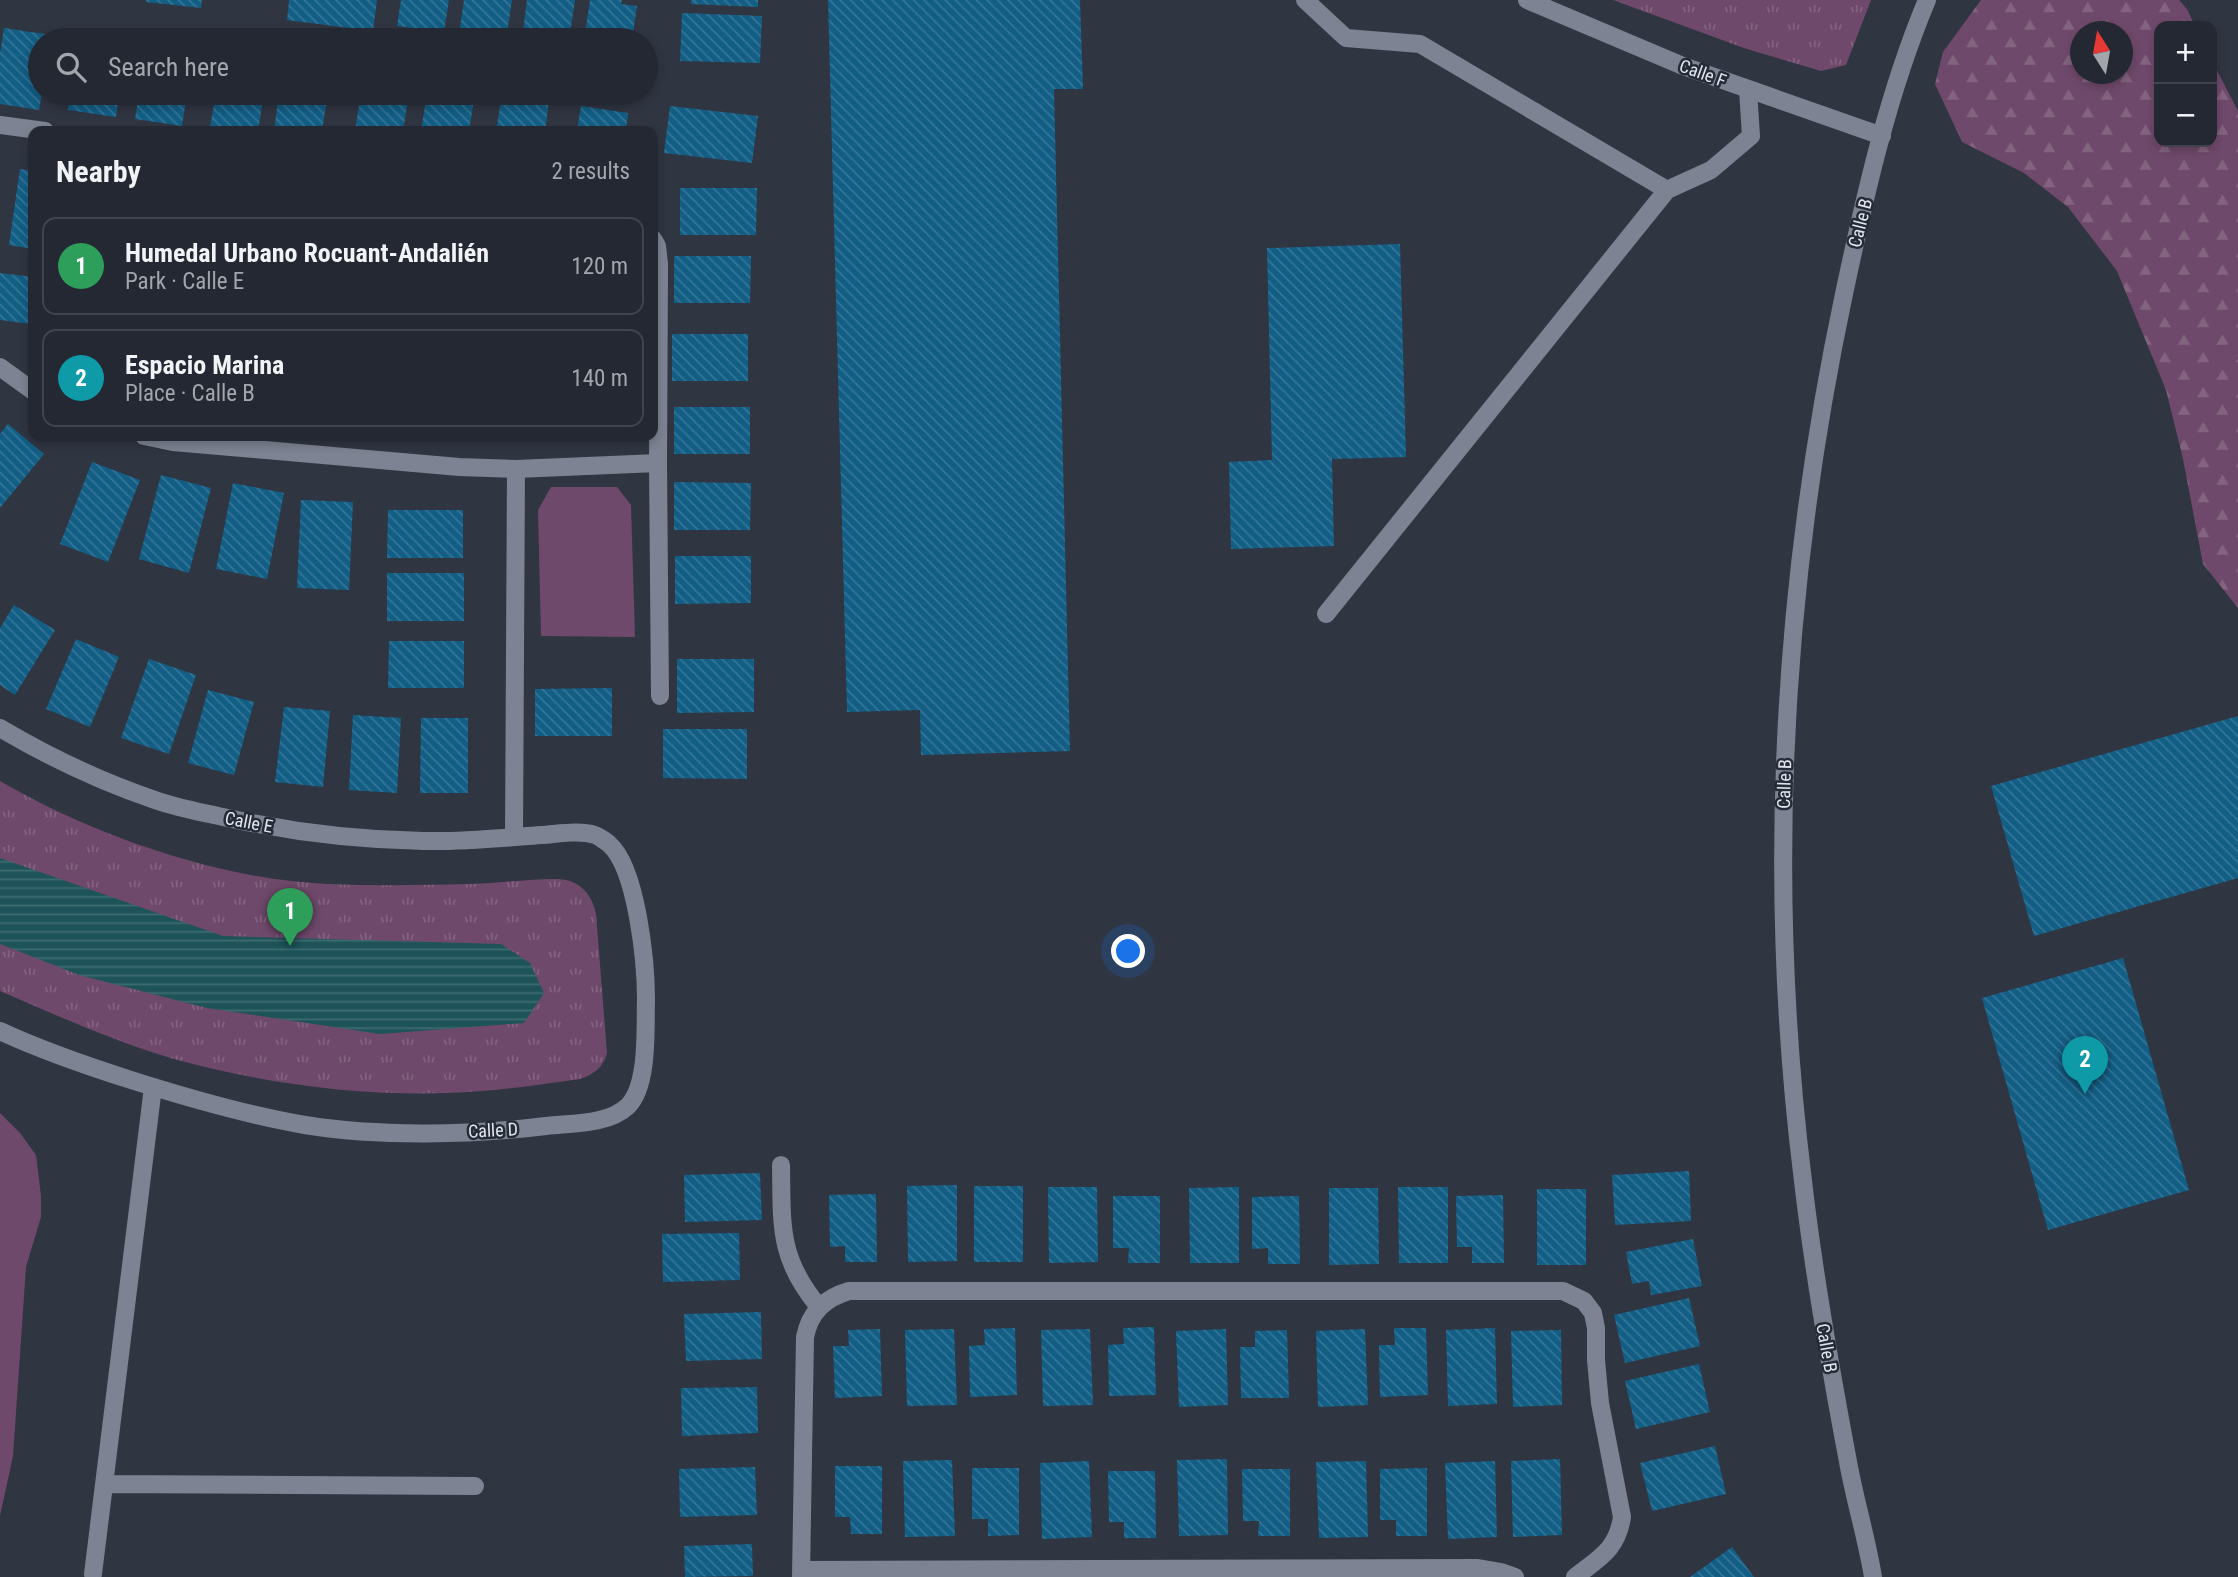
<!DOCTYPE html>
<html lang="en">
<head>
<meta charset="utf-8">
<style>
	:root { --surface:#242832; --page:#30343e; --text:#f1f3f6; --muted:#a3a6ac; --line:#41444d; --accent:#d6ab8b }
	body { margin:0; font-family:"Roboto Condensed",sans-serif; background:var(--page); color:var(--text) }
	.controls { position:absolute; right:21px; top:21px; display:grid; overflow:hidden; border-radius:14px; box-shadow:0 4px 10px #0003 }
	.controls button { width:63px; height:63px; display:grid; place-items:center; padding:0; border:0; border-bottom:2px solid var(--line); background:var(--surface); color:var(--text); font:35px sans-serif }
	.compass { position:absolute; left:2070px; top:21px; width:63px; height:63px; border-radius:50%; background:var(--surface); box-shadow:0 4px 10px #0003; rotate:349deg }
	.you { position:absolute; left:1129px; top:952px; width:24px; height:24px; margin:-18px; border:5px solid #fff; border-radius:50%; background:#1a73e8; box-shadow:0 0 0 10px #1a73e833 }
	.badge { display:grid; place-items:center; width:46px; height:46px; border-radius:50%; background:var(--accent); color:#fff; font-size:23px; font-weight:700 }
	.pin { position:absolute; translate:-50% -58px; filter:drop-shadow(0 2px 4px #0008) }
	.pin::after { content:''; position:absolute; top:37px; width:24px; height:21px; background:inherit; clip-path:polygon(0 0,100% 0,50% 100%) }
	.list { margin:0; padding:0; list-style:none }
	h2 { display:flex; justify-content:space-between; align-items:center; height:91px; margin:0; padding:0 28px; font-size:30px }
	h2 small { font-size:23px; font-weight:400; color:var(--muted) }
	.list li { display:grid; grid-template-columns:46px 1fr auto; gap:21px; align-items:center; box-sizing:border-box; height:98px; margin:0 14px 14px; padding:0 14px; border:2px solid var(--line); border-radius:14px }
	.list b { display:block; font-size:26px; white-space:nowrap }
	.list p { margin:0; font-size:23px; white-space:nowrap; color:var(--muted) }
	.list em { font-size:23px; font-style:normal; color:var(--muted) }
	.icon { flex:none; width:38px; height:38px; fill:none; stroke:currentColor; stroke-width:2; stroke-linecap:round; stroke-linejoin:round }
	.map { position:relative; flex:none; width:2238px; height:1577px; overflow:hidden }
	.search { position:absolute; background:var(--surface); box-shadow:0 4px 10px #0003; left:28px; top:28px; width:630px; height:77px; display:flex; align-items:center; gap:18px; box-sizing:border-box; padding:0 24px; border-radius:38px; color:var(--muted); font-size:26px }
	.panel { position:absolute; background:var(--surface); box-shadow:0 4px 10px #0003; left:28px; top:126px; width:630px; height:315px; border-radius:14px }
	.map>svg:first-child { display:block }
	.green { fill:#6f496b }
	.forest { fill:url(#forest-firs); fill-rule:evenodd }
	.park { fill:url(#park-tufts) }
	.water { fill:url(#water-rules) }
	.building { fill:url(#building-back-hatch) }
	.lines { fill:none; stroke-linecap:round; stroke-linejoin:round }
	.service { stroke:#7d8392; stroke-width:18 }
	.minor { stroke:#7d8392; stroke-width:18 }
	.labels { text-anchor:middle; dominant-baseline:central; stroke-width:5; stroke-linejoin:round; paint-order:stroke }
	.street-label { font-size:18px; fill:#e2e6ee; stroke:#262b38 }
</style>
</head>
<body>
<div class="map">
<svg width="2238" height="1577" viewBox="0 0 2238 1577">
	<defs>
		<pattern id="forest-firs" width="22" height="20" patternUnits="userSpaceOnUse" patternTransform="scale(1.75)"><rect width="22" height="20" fill="#6f496b"/><path d="M5 1l3.5 6h-7zM16 11l3.5 6h-7z" fill="#836380"/></pattern>
		<pattern id="park-tufts" width="24" height="20" patternUnits="userSpaceOnUse" patternTransform="scale(1.75)"><rect width="24" height="20" fill="#6f496b"/><path d="M3 7l-1-3M5 7V3M7 7l1-3M15 17l-1-3M17 17v-4M19 17l1-3" fill="none" stroke="#836380"/></pattern>
		<pattern id="water-rules" width="6" height="5" patternUnits="userSpaceOnUse" patternTransform="scale(1.75)"><rect width="6" height="5" fill="#1d5359"/><path d="M0 2.5h6" fill="none" stroke="#3e6c71"/></pattern>
		<pattern id="building-back-hatch" width="6" height="6" patternUnits="userSpaceOnUse" patternTransform="scale(1.75)"><rect width="6" height="6" fill="#125e85"/><path d="M-1 5l2 2M0 0l6 6M5-1l2 2" fill="none" stroke="#347597"/></pattern>
	</defs>
	<rect width="100%" height="100%" fill="#303542"/>
	<path class="green" d="M 551,487 L 617,487 L 631,505 L 635,637 L 541,636 L 538,510 Z
		M 0,1113 L 20,1133 L 36,1155 L 41,1196 L 41,1217 L 26,1267 L 13,1456 L 0,1516 Z"/>
	<path class="forest" d="M 1981,0 L 2179,0 L 2187,9 L 2195,26 L 2159,26 L 2159,142 L 2212,142 L 2212,61 L 2238,111 L 2238,608 L 2203,564 L 2183,459 L 2166,390 L 2117,271 L 2068,207 L 2024,173 L 1962,142 L 1935,84 L 1943,52 ZM 2080,32 L 2122,32 L 2122,74 L 2080,74 Z"/>
	<path class="park" d="M 1613,0 L 1871,0 L 1846,65 L 1821,71 L 1744,48 Z
		M 0,781 C 92,835 221,880 328,884 C 376,886 424,885 471,884 C 500,883 528,879 557,879 C 578,879 592,893 596,914 L 607,1053 C 603,1067 595,1074 580,1079 C 536,1085 492,1092 448,1093 C 356,1096 262,1083 174,1059 C 115,1042 56,1015 0,991 Z"/>
	<path class="water" d="M 0,858 L 223,936 L 501,944 L 530,963 L 544,993 L 524,1023 L 380,1034 L 207,1008 L 79,975 L 0,944 Z"/>
	<path class="building" d="M 146,0 L 202,0 L 201,8 L 146,2 Z
		M 289,0 L 377,0 L 373,31 L 287,20 Z
		M 401,0 L 449,0 L 444,32 L 397,26 Z
		M 464,0 L 512,0 L 506,40 L 459,34 Z
		M 527,0 L 575,0 L 569,40 L 522,40 Z
		M 590,0 L 622,0 L 621,4 L 637,6 L 632,40 L 584,40 Z
		M 691,0 L 758,0 L 758,7 L 691,4 Z
		M 828,0 L 1080,0 L 1083,89 L 1054,89 L 1070,751 L 921,755 L 920,710 L 847,712 Z
		M 682,13 L 762,16 L 760,63 L 680,61 Z
		M 4,28 L 51,35 L 50,40 L 40,40 L 42,93 L 39,110 L 0,104 L 0,53 Z
		M 80,35 L 104,39 L 104,40 L 79,40 Z
		M 71,93 L 119,93 L 116,117 L 68,110 Z
		M 139,93 L 187,93 L 182,126 L 135,119 Z
		M 216,93 L 264,93 L 258,131 L 238,131 L 210,127 Z
		M 279,93 L 328,93 L 322,131 L 274,131 Z
		M 361,93 L 409,93 L 403,131 L 355,131 Z
		M 427,93 L 475,93 L 469,131 L 421,131 Z
		M 502,95 L 549,101 L 545,131 L 496,131 Z
		M 581,106 L 628,113 L 626,131 L 577,131 Z
		M 670,106 L 758,116 L 752,163 L 664,153 Z
		M 20,169 L 33,171 L 33,249 L 9,245 Z
		M 680,188 L 757,188 L 756,235 L 680,235 Z
		M 1400,244 L 1406,457 L 1332,459 L 1334,546 L 1231,549 L 1229,462 L 1272,460 L 1267,248 Z
		M 674,256 L 751,256 L 750,303 L 674,303 Z
		M 0,273 L 33,277 L 31,324 L 0,320 Z
		M 672,334 L 748,334 L 748,381 L 672,381 Z
		M 674,407 L 750,407 L 750,454 L 674,454 Z
		M 8,424 L 44,454 L 0,508 L 0,434 Z
		M 92,462 L 140,480 L 108,562 L 60,544 Z
		M 161,475 L 211,488 L 189,573 L 139,559 Z
		M 674,482 L 751,483 L 750,530 L 674,530 Z
		M 233,483 L 284,493 L 267,579 L 216,569 Z
		M 301,500 L 353,502 L 349,590 L 297,588 Z
		M 388,510 L 463,510 L 463,558 L 387,558 Z
		M 675,556 L 751,556 L 751,603 L 675,604 Z
		M 387,573 L 464,573 L 464,621 L 387,621 Z
		M 14,605 L 55,630 L 15,695 L 0,685 L 0,628 Z
		M 76,639 L 119,657 L 90,727 L 46,709 Z
		M 389,641 L 464,641 L 464,688 L 388,688 Z
		M 149,659 L 196,675 L 169,754 L 121,738 Z
		M 677,659 L 754,659 L 754,712 L 677,713 Z
		M 612,688 L 612,736 L 535,736 L 535,689 Z
		M 208,690 L 254,702 L 234,775 L 188,763 Z
		M 284,707 L 330,711 L 323,787 L 275,782 Z
		M 353,715 L 401,718 L 397,793 L 349,790 Z
		M 2238,716 L 2238,878 L 2034,936 L 1991,786 Z
		M 421,718 L 468,718 L 468,793 L 420,793 Z
		M 663,729 L 747,729 L 747,779 L 663,778 Z
		M 2123,958 L 2189,1190 L 2048,1230 L 1982,998 Z
		M 1689,1171 L 1691,1221 L 1615,1225 L 1612,1175 Z
		M 760,1173 L 762,1220 L 685,1222 L 684,1175 Z
		M 957,1185 L 957,1261 L 908,1262 L 907,1186 Z
		M 974,1186 L 1023,1186 L 1023,1262 L 974,1262 Z
		M 1048,1187 L 1097,1187 L 1098,1262 L 1049,1263 Z
		M 1239,1187 L 1239,1263 L 1190,1263 L 1189,1188 Z
		M 1398,1187 L 1448,1187 L 1448,1263 L 1399,1263 Z
		M 1329,1188 L 1378,1188 L 1379,1264 L 1329,1265 Z
		M 1537,1189 L 1586,1189 L 1586,1265 L 1537,1265 Z
		M 876,1194 L 877,1262 L 845,1262 L 845,1246 L 830,1247 L 829,1195 Z
		M 1503,1195 L 1504,1263 L 1472,1263 L 1472,1247 L 1457,1247 L 1456,1196 Z
		M 1113,1196 L 1160,1196 L 1160,1263 L 1128,1263 L 1129,1248 L 1113,1248 Z
		M 1299,1196 L 1300,1264 L 1268,1264 L 1268,1248 L 1252,1249 L 1252,1197 Z
		M 739,1233 L 740,1280 L 663,1282 L 662,1234 Z
		M 1693,1239 L 1702,1286 L 1651,1295 L 1649,1281 L 1632,1284 L 1626,1252 Z
		M 1689,1298 L 1700,1346 L 1625,1363 L 1614,1315 Z
		M 761,1312 L 762,1359 L 686,1361 L 684,1314 Z
		M 1154,1327 L 1156,1395 L 1109,1396 L 1108,1345 L 1124,1344 L 1123,1328 Z
		M 1015,1328 L 1017,1395 L 970,1397 L 969,1346 L 985,1345 L 984,1329 Z
		M 1394,1328 L 1426,1328 L 1428,1395 L 1380,1397 L 1379,1345 L 1395,1345 Z
		M 1495,1328 L 1497,1404 L 1448,1406 L 1446,1330 Z
		M 880,1329 L 882,1396 L 835,1398 L 833,1346 L 849,1346 L 848,1330 Z
		M 954,1329 L 957,1405 L 907,1406 L 905,1330 Z
		M 1090,1329 L 1093,1405 L 1043,1406 L 1041,1330 Z
		M 1226,1329 L 1228,1405 L 1179,1407 L 1176,1331 Z
		M 1365,1329 L 1368,1405 L 1318,1407 L 1316,1331 Z
		M 1287,1330 L 1289,1398 L 1241,1398 L 1240,1347 L 1255,1347 L 1255,1331 Z
		M 1561,1330 L 1562,1405 L 1513,1407 L 1511,1331 Z
		M 1699,1364 L 1710,1412 L 1636,1429 L 1625,1381 Z
		M 757,1387 L 758,1433 L 682,1436 L 681,1388 Z
		M 1715,1446 L 1726,1494 L 1652,1511 L 1640,1463 Z
		M 1227,1459 L 1228,1535 L 1179,1536 L 1177,1460 Z
		M 1560,1459 L 1562,1535 L 1513,1537 L 1511,1461 Z
		M 952,1460 L 955,1536 L 905,1537 L 903,1461 Z
		M 1089,1461 L 1092,1537 L 1042,1539 L 1040,1463 Z
		M 1366,1461 L 1368,1537 L 1319,1538 L 1316,1462 Z
		M 1495,1461 L 1497,1537 L 1448,1539 L 1445,1463 Z
		M 835,1466 L 882,1466 L 882,1534 L 851,1534 L 850,1517 L 835,1517 Z
		M 755,1467 L 757,1515 L 680,1517 L 679,1469 Z
		M 972,1468 L 1019,1468 L 1019,1535 L 988,1536 L 988,1519 L 972,1519 Z
		M 1427,1468 L 1427,1536 L 1396,1536 L 1396,1520 L 1380,1520 L 1380,1469 Z
		M 1242,1469 L 1290,1469 L 1290,1536 L 1258,1536 L 1259,1521 L 1243,1521 Z
		M 1108,1471 L 1155,1471 L 1156,1538 L 1124,1538 L 1124,1522 L 1109,1522 Z
		M 752,1544 L 753,1576 L 685,1577 L 684,1546 Z
		M 1732,1547 L 1754,1577 L 1690,1577 Z"/>
	<g class="lines">
		<path class="service" d="M 1305,0 L 1346,38 L 1420,44 L 1667,190 L 1711,170 L 1751,136 L 1748,90
			M 1326,614 L 1667,190
			M 104,1484 L 475,1486
			M 93,1574 L 153,1087"/>
		<path class="minor" d="M 1527,0 L 1683,66 L 1882,136
			M 0,125 L 45,131
			M 653,239 L 657,246 L 659,264 L 658,463 L 660,696
			M 0,367 L 33,391
			M 144,436 L 173,442 L 459,467 L 516,469 L 658,463
			M 0,728 C 49,757 102,782 155,800 C 177,808 201,812 223,817 C 290,832 356,840 424,841 C 463,842 502,838 541,835 C 558,834 579,830 595,835 C 598,836 607,842 609,844 C 637,868 646,963 646,1000 C 645,1027 649,1085 628,1106 C 608,1125 572,1123 546,1126 C 473,1135 378,1137 305,1125 C 246,1115 188,1098 131,1080 C 87,1066 43,1051 0,1031
			M 514,837 L 516,469
			M 781,1165 C 782,1225 778,1258 819,1307
			M 801,1570 L 1478,1568 L 1501,1572 L 1515,1577
			M 801,1577 L 805,1337 C 810,1312 825,1298 849,1291 L 1563,1291 L 1584,1301 L 1593,1313 L 1596,1328 L 1596,1360 L 1600,1403 L 1622,1517 C 1617,1550 1599,1558 1575,1577
			M 1873,1577 C 1867,1540 1856,1504 1849,1467 C 1831,1372 1814,1277 1803,1181 C 1766,885 1782,586 1844,294 C 1865,195 1888,93 1927,0"/>
	</g>
	<g class="labels">
		<g class="street-label">
			<text transform="translate(1703 73) rotate(20)">Calle F</text>
			<text transform="translate(1860 223) rotate(-76)">Calle B</text>
			<text transform="translate(1784 784) rotate(-88)">Calle B</text>
			<text transform="translate(249 822) rotate(11)">Calle E</text>
			<text transform="translate(493 1130) rotate(-3)">Calle D</text>
			<text transform="translate(1827 1348) rotate(80)">Calle B</text>
		</g>
	</g>
</svg>
<div class="controls">
<button>+</button>
<button>−</button>
</div>
<svg class="compass" viewBox="-18 -18 36 36"><path d="M0-13l5 13h-10z" fill="#e53935"/><path d="M0 13l5-13h-10z" fill="#a3a6ac"/></svg>
<div class="you"></div>
<div class="pin badge" style="left:290px;top:946px;background:#2e9e5b">1</div>
<div class="pin badge" style="left:2085px;top:1094px;background:#0f9aa8">2</div>
<div class="search"><svg class="icon" aria-label="search" viewBox="0 0 24 24"><circle cx="10" cy="10" r="6"/><path d="M15 15l6 6"/></svg>Search here</div>
<section class="panel">
<h2>Nearby<small>2 results</small></h2>
<ul class="list">
<li><span class="badge" style="background:#2e9e5b">1</span><div><b>Humedal Urbano Rocuant-Andalién</b><p>Park · Calle E</p></div><em>120 m</em></li>
<li><span class="badge" style="background:#0f9aa8">2</span><div><b>Espacio Marina</b><p>Place · Calle B</p></div><em>140 m</em></li>
</ul>
</section>
</div>
</body>
</html>
